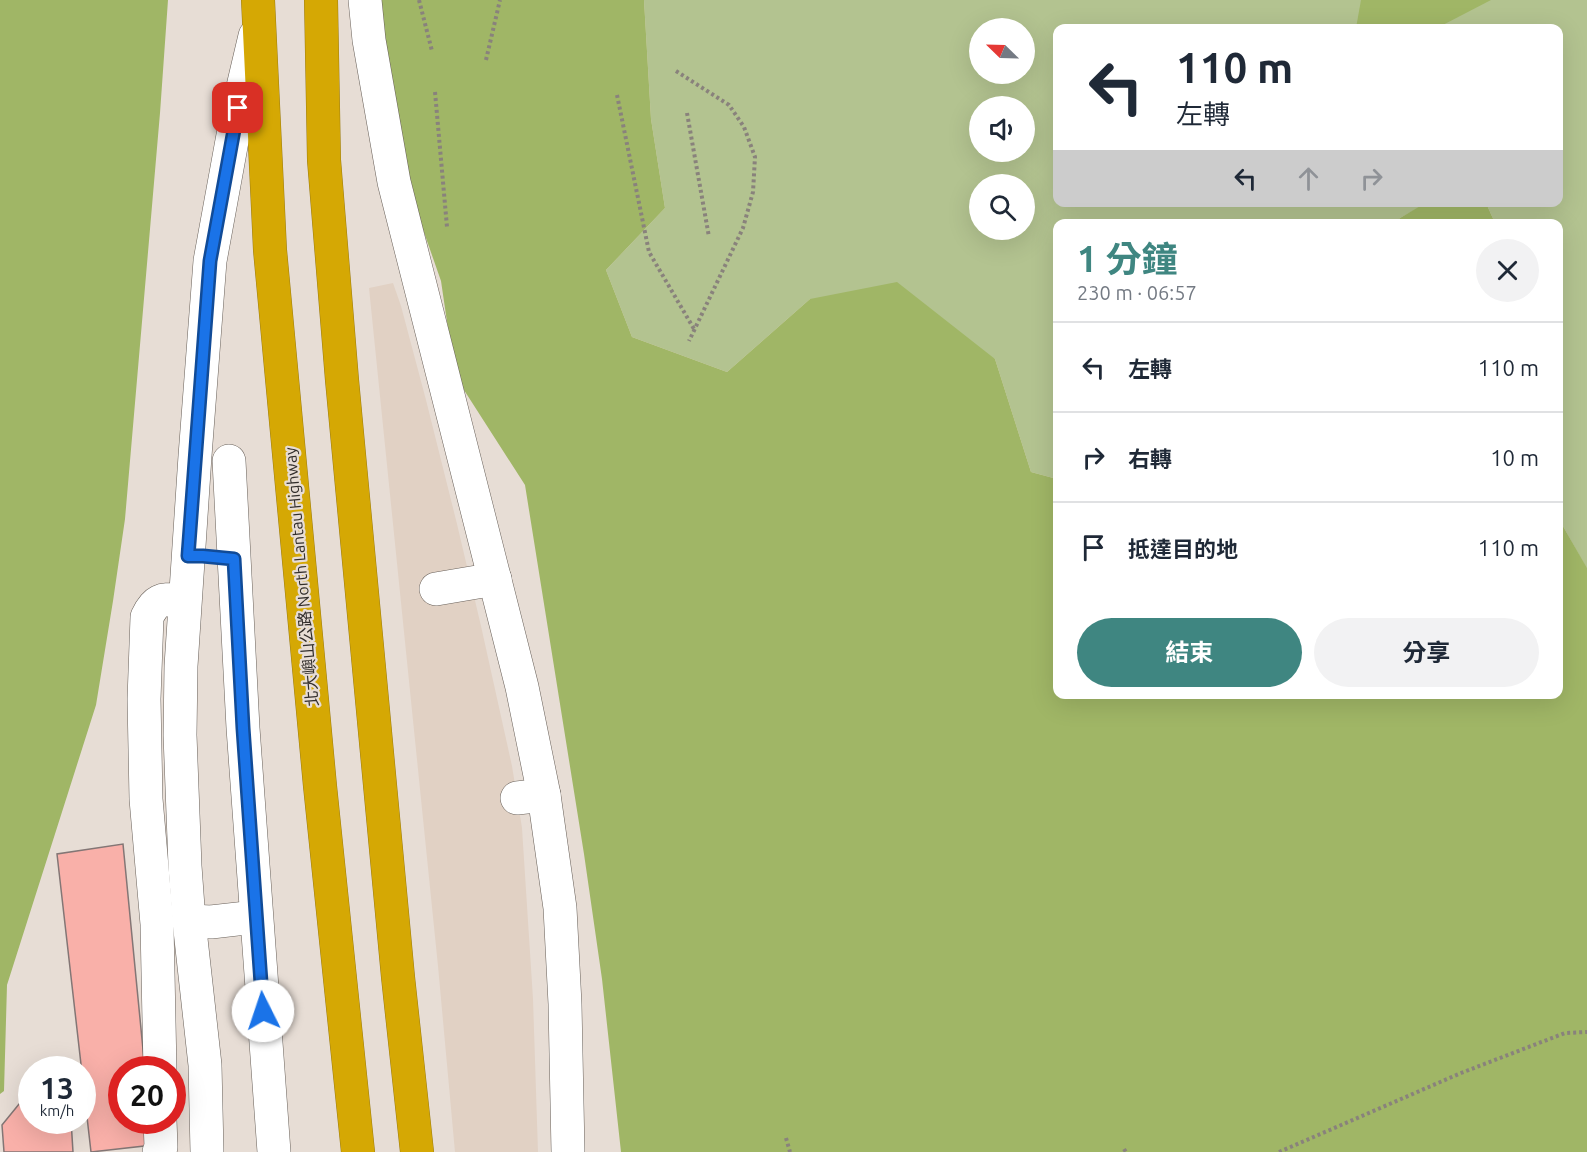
<!DOCTYPE html>
<html lang="zh-TW">
<head>
<meta charset="utf-8">
<style>
	:root { --surface:#fff; --page:#f2f2f3; --text:#1f2937; --muted:#747a83; --line:#e0e1e3; --accent:#3f8681 }
	body { margin:0; font-family:Ubuntu,"Noto Sans TC",sans-serif; background:var(--page); color:var(--text); height:100vh; display:flex; flex-direction:column; font-size:22px; white-space:nowrap }
	* { box-sizing:border-box; margin:0 }
	p { font-size:20px; color:var(--muted) }
	.icon { flex:none; width:33px; height:33px; fill:none; stroke:currentColor; stroke-width:2; stroke-linecap:round; stroke-linejoin:round }
	.map { position:relative; flex:1; overflow:hidden }
	.drawer { position:absolute; left:1053px; top:219px; width:510px; height:480px; display:flex; flex-direction:column; background:var(--surface); border-radius:12px; box-shadow:0 6px 24px #0002 }
	.drawer>* { flex:none }
	.top-card { position:absolute; left:1053px; top:24px; width:510px; height:183px; border-radius:12px; box-shadow:0 6px 24px #0002; background:#fff; color:var(--text); overflow:hidden }
	.needle { width:39px; rotate:293deg }
	.fabs { position:absolute; left:969px; top:18px; display:grid; gap:12px }
	.fabs a { display:grid; place-items:center; width:66px; height:66px; border-radius:50%; background:var(--surface); box-shadow:0 6px 24px #0002; font-size:30px }
	.speed { position:absolute; left:18px; top:1056px; display:flex; gap:12px; font-size:30px; font-weight:700; text-align:center }
	.speed>* { display:grid; place-content:center; width:78px; height:78px; border-radius:50%; background:var(--surface); box-shadow:0 6px 24px #0002; line-height:1 }
	.speed small { font-size:15px; font-weight:400 }
	.speed .limit { border:9px solid #d22; background:#fff; color:#111 }
	.pin { position:absolute; display:grid; place-items:center; width:51px; height:51px; color:#fff; margin:-26px; border-radius:12px; box-shadow:0 3px 9px #0006 }
	.me { position:absolute; width:66px; margin:-33px; rotate:356deg; stroke-linejoin:round; filter:drop-shadow(0 0 4px #0008) }
	.turn { display:flex; align-items:center; gap:21px; height:126px; padding:0 24px; font-size:27px }
	.turn .icon { width:78px; height:78px; stroke-width:2.5 }
	.turn b { display:block; font-size:42px; line-height:51px }
	.lanes { display:flex; align-items:center; height:57px; padding:0 24px; background:#0003; justify-content:center; gap:30px; direction:ltr }
	.lanes .off { opacity:.35 }
	.round { display:grid; place-items:center; flex:none; width:63px; height:63px; border-radius:32px; background:var(--page) }
	.summary { display:flex; align-items:center; justify-content:space-between; height:102px; padding:0 24px }
	h1 { font-size:36px; font-weight:700; line-height:45px; color:var(--accent) }
	.action { display:flex; gap:12px; margin-top:auto; padding:12px 24px }
	.action a { flex:1; height:69px; border-radius:36px; background:var(--accent); color:#fff; font-size:24px; font-weight:700; line-height:69px; text-align:center }
	.action a+a { background:var(--page); color:var(--text) }
	ul { padding:0; list-style:none }
	li { display:flex; align-items:center; gap:18px; height:90px; padding:0 24px; border-top:2px solid var(--line) }
	li div { flex:1 }
	li b { display:block; font-size:22px }
	li em { font-style:normal }
	.map>svg:first-child { display:block }
	.built { fill:#e1d1c4 }
	.green { fill:#b3c390; fill-rule:evenodd }
	.forest { fill:#a0b666 }
	.building { fill:#f9b0a9; stroke:#837675; stroke-width:1.5 }
	.lines { fill:none; stroke-linecap:round; stroke-linejoin:round }
	.minor-casing { stroke:#69615a; stroke-width:34 }
	.highway-casing { stroke:#9c7d12; stroke-width:34 }
	.path { stroke:#89827c; stroke-width:4; stroke-dasharray:3 3; stroke-linecap:butt }
	.minor { stroke:#fff; stroke-width:33 }
	.highway { stroke:#d5a804; stroke-width:33 }
	.route-casing { stroke:#114b97; stroke-width:15 }
	.route { stroke:#1a73e8; stroke-width:10 }
	.labels { text-anchor:middle; stroke-width:4.5; stroke-linejoin:round; paint-order:stroke }
	.street-label { font-size:16px; fill:#322e2b; stroke:#e7ddd5 }
</style>
</head>
<body>
<div class="map">
<svg width="1587" height="1152" viewBox="0 0 1587 1152">
	<rect width="100%" height="100%" fill="#e7ddd5"/>
	<polygon class="built" points="393,283 401,306 426,400 457,524 481,626 512,766 522,828 533,999 538,1152 455,1152 438,966 369,288"/>
	<path class="green" d="M644,0H1587V569L1560,521L1558,506V224L1495,223L1486,203L1558,202V28H1058V202L1427,203L1400,218L1394,223L1058,224L1057,479L1031,472L995,359L810,299L727,372L632,337L606,270L665,208L651,119ZM980,28H1024V74H980ZM980,106H1024V152H980ZM980,184H1024V230H980Z"/>
	<g class="forest">
		<polygon points="0,0 168,0 160,113 125,519 113,601 96,705 7,985 4,1091 0,1094"/>
		<polygon points="380,0 644,0 651,119 665,208 606,270 632,337 727,372 810,299 897,282 995,359 1031,472 1057,479 1058,694 1558,694 1559,500 1560,521 1587,568 1587,1152 621,1152 602,979 584,854 525,485 455,376 441,281 411,195 392,93"/>
		<polygon points="1361,0 1491,0 1437,28 1356,28"/>
		<polygon points="1427,202 1486,203 1495,223 1394,223 1400,218"/>
	</g>
	<g class="building">
		<polygon points="123,844 145,1070 122,1070 122,1120 151,1120 153,1145 91,1152 57,854"/>
		<polygon points="32,1097 32,1120 71,1120 73,1152 4,1152 2,1125 24,1098"/>
	</g>
	<g class="lines">
		<defs>
			<g id="minor">
				<polyline points="365,0 369,40 394,182 522,687 544,795 560,908 565,1004 568,1152"/>
				<polyline points="229,461 243,728 274,1152"/>
				<polyline points="436,589 495,579"/>
				<polyline points="517,798 544,795"/>
				<polyline points="189,921 211,922 256,917"/>
				<path d="M160,1070L157,924L146,799L144,699L147,617C157,596 164,600 184,600"/>
				<polyline points="159,1152 161,1147 160,1120"/>
				<polyline points="207,1152 205,1065 189,921 185,866 180,735 181,666 195,456 210,261 238,108 255,36"/>
			</g>
			<g id="highway">
				<polyline points="258,0 270,250 320,786 358,1152"/>
				<polyline points="321,0 324,160 342,380 398,977 417,1152"/>
			</g>
		</defs>
		<use href="#minor" class="minor-casing"/>
		<use href="#highway" class="highway-casing"/>
		<g class="path">
			<polyline points="419,0 432,51"/>
			<polyline points="486,60 500,0"/>
			<polyline points="676,71 729,105 744,127 755,157 753,192 743,228 689,341"/>
			<polyline points="435,92 447,227"/>
			<polyline points="617,95 649,252 694,329"/>
			<polyline points="687,113 709,237"/>
			<polyline points="786,1138 790,1152"/>
			<polyline points="1124,1149 1126,1152"/>
			<polyline points="1279,1152 1461,1073 1565,1033 1587,1032"/>
		</g>
		<use href="#minor" class="minor"/>
		<use href="#highway" class="highway"/>
	</g>
	<g class="lines">
		<defs>
			<polyline id="route" points="238,108 210,261 188,556 203,556 234,559 243,728 263,1011"/>
		</defs>
		<use href="#route" class="route-casing"/>
		<use href="#route" class="route"/>
	</g>
	<g class="labels">
		<g class="street-label">
			<text transform="translate(301 577) rotate(-95)" y="6">北大嶼山公路 North Lantau Highway</text>
		</g>
	</g>
</svg>
<div class="fabs">
<a><svg class="needle" viewBox="-14 -14 28 28"><path d="M0-13l5 13h-10z" fill="#e53935"/><path d="M0 13l5-13h-10z" fill="#747a83"/></svg></a>
<a><svg class="icon" aria-label="sound" viewBox="0 0 24 24"><path d="M4 9h4l5-4v14l-5-4H4zM17 9q2 3 0 6"/></svg></a>
<a><svg class="icon" aria-label="search" viewBox="0 0 24 24"><circle cx="10" cy="10" r="6"/><path d="M15 15l6 6"/></svg></a>
</div>
<div class="speed"><div>13<small>km/h</small></div><div class="limit">20</div></div>
<div class="pin" style="left:238px;top:108px;background:#d93025"><svg class="icon" aria-label="arrive" viewBox="0 0 24 24"><path d="M6 21V4h12l-3 4 3 4H6"/></svg></div>
<svg class="me" style="left:263px;top:1011px" viewBox="-20 -20 40 40"><circle r="19" fill="#fff"/><path d="M0-13L10 11 0 6-10 11z" fill="#1a73e8"/></svg>
<div class="top-card">
<div class="turn"><svg class="icon" aria-label="left" viewBox="0 0 24 24"><path d="M17 20v-9H6M10 6l-5 5 5 5"/></svg><div><b>110 m</b>左轉</div></div>
<div class="lanes"><svg class="icon" aria-label="left" viewBox="0 0 24 24"><path d="M17 20v-9H6M10 6l-5 5 5 5"/></svg><svg class="icon off" aria-label="ahead" viewBox="0 0 24 24"><path d="M12 20V5M6 11l6-6 6 6"/></svg><svg class="icon off" aria-label="right" viewBox="0 0 24 24"><path d="M7 20v-9h11M14 6l5 5-5 5"/></svg></div>
</div>
<section class="drawer">
<div class="summary"><div><h1>1 分鐘</h1><p>230 m · 06:57</p></div><a class="round"><svg class="icon" aria-label="close" viewBox="0 0 24 24"><path d="M6 6l12 12M18 6L6 18"/></svg></a></div>
<ul>
<li><svg class="icon" aria-label="left" viewBox="0 0 24 24"><path d="M17 20v-9H6M10 6l-5 5 5 5"/></svg><div><b>左轉</b></div><em>110 m</em></li>
<li><svg class="icon" aria-label="right" viewBox="0 0 24 24"><path d="M7 20v-9h11M14 6l5 5-5 5"/></svg><div><b>右轉</b></div><em>10 m</em></li>
<li><svg class="icon" aria-label="arrive" viewBox="0 0 24 24"><path d="M6 21V4h12l-3 4 3 4H6"/></svg><div><b>抵達目的地</b></div><em>110 m</em></li>
</ul>
<div class="action"><a>結束</a><a>分享</a></div>
</section>
</div>
</body>
</html>
